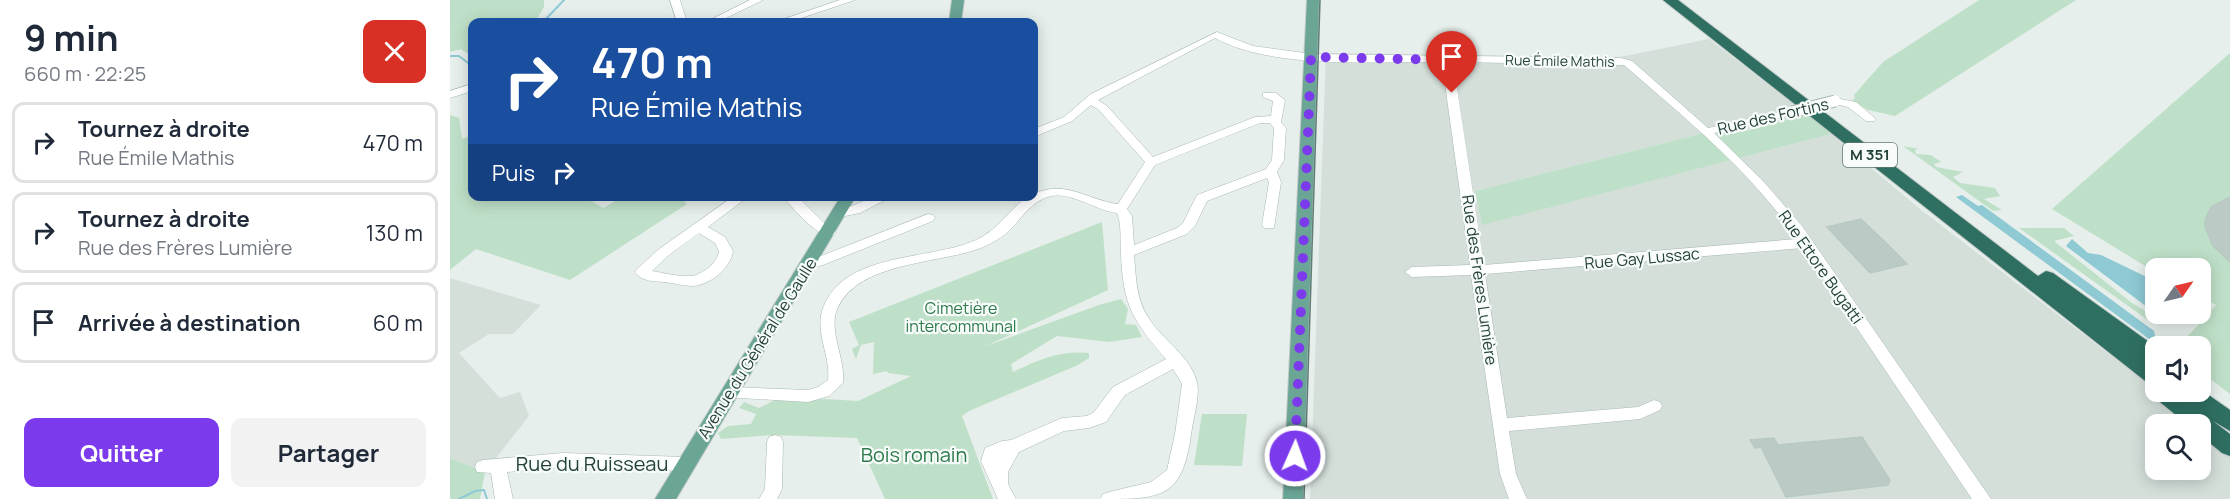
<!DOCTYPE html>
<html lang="fr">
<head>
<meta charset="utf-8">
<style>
	:root { --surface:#fff; --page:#f2f2f3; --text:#1f2937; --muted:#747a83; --line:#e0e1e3; --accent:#7c3aed }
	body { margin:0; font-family:Manrope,sans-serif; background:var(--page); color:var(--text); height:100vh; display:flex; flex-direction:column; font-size:22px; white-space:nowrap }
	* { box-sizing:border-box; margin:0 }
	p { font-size:20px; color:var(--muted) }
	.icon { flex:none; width:33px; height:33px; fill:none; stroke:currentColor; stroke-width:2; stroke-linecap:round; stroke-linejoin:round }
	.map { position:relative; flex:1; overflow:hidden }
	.drawer { display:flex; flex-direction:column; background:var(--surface); width:450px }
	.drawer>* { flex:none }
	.guide { position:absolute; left:18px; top:18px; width:570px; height:183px; border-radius:12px; box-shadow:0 3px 15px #0003; background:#1a4fa0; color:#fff; overflow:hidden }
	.needle { width:39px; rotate:56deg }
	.controls { position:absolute; left:1695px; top:258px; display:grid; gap:12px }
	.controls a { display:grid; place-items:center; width:66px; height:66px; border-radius:12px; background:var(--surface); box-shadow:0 3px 15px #0003; font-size:30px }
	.pin { position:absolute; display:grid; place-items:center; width:51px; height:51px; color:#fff; margin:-62px -26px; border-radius:50% 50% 50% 0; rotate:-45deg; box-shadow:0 0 6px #0007 }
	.pin .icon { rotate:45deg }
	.me { position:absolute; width:66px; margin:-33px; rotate:2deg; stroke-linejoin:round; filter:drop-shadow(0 0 4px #0008) }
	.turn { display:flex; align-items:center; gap:21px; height:126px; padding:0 24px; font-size:27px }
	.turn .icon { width:78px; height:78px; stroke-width:2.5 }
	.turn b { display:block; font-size:42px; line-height:51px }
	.then { display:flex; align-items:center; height:57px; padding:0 24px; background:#0003; gap:12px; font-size:22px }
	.round { display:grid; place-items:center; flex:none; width:63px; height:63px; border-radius:12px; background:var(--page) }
	.summary { display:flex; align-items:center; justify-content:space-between; height:102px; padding:0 24px }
	h1 { font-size:36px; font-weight:700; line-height:45px }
	.action { display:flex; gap:12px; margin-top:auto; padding:12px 24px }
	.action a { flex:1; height:69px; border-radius:12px; background:var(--accent); color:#fff; font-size:24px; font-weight:700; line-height:69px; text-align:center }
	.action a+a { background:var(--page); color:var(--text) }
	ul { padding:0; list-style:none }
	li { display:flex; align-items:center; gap:18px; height:81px; margin:0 12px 9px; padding:0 12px; border:3px solid var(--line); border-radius:12px }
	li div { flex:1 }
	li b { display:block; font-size:22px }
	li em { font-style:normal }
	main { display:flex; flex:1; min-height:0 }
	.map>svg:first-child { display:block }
	.built { fill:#d4dfda; fill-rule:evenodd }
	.green { fill:#bfe0c8 }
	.water { fill:#8ec9d4 }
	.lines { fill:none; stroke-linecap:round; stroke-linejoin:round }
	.stream { stroke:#8ec9d4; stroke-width:2 }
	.building { fill:#bbcac4; stroke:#b8c9c2; stroke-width:1.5 }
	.minor-casing { stroke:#a8b8b2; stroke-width:1 }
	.major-casing { stroke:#c2cac8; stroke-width:2 }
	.highway-casing { stroke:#c2cac8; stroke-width:2 }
	.minor { fill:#fff; fill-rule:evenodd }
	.major { fill:#6aa596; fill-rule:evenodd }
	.highway { fill:#2f6f62; fill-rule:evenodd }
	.tram { stroke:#5f7d75; stroke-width:1.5 }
	.minor-bridge-casing { stroke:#a8b8b2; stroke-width:13; stroke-linecap:butt }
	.minor-bridge { stroke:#fff; stroke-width:11 }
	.route { stroke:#7c3aed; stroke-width:10; stroke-dasharray:0 18 }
	.labels { text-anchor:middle; stroke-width:4.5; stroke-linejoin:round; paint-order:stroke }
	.far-street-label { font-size:14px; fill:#24423a; stroke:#f7fbf9 }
	.shield { fill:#f7fbf9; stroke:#637a73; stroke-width:1.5 }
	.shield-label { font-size:15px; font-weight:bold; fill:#24423a }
	.street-label { font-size:16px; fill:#24423a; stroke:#f7fbf9 }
	.park-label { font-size:16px; fill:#2d7a4b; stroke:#f7fbf9 }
	.near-park-label { font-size:20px; fill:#2d7a4b; stroke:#f7fbf9 }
	.near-street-label { font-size:20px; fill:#24423a; stroke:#f7fbf9 }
</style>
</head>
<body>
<main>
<section class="drawer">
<div class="summary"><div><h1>9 min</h1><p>660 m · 22:25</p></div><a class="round" style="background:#d93025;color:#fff"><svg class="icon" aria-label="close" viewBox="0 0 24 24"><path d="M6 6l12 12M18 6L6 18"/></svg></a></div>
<ul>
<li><svg class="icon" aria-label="right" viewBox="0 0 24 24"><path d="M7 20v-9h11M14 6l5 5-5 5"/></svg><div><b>Tournez à droite</b><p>Rue Émile Mathis</p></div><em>470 m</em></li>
<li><svg class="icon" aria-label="right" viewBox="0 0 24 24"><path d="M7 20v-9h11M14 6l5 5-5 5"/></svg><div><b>Tournez à droite</b><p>Rue des Frères Lumière</p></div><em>130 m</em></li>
<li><svg class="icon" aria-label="arrive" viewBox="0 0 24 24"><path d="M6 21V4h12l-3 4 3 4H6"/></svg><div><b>Arrivée à destination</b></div><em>60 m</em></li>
</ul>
<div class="action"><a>Quitter</a><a>Partager</a></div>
</section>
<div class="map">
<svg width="1780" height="499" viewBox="0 0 1780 499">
	<rect width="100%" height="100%" fill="#e6efeb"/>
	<g class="built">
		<path d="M1259,39L1355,113L1337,121L1269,135L1250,134L1025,191L1032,224L1381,134L1470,209L1780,447V499H860L876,53L1170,57ZM1706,424H1750V470H1706Z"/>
		<polygon points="0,278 91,305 63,334 39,334 9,353 50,398 70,392 79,416 35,472 0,458"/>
	</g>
	<g class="green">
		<polygon points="0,0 94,0 94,7 85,22 22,22 22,57 11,49 0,52"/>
		<polygon points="1529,0 1626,0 1445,116 1418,110 1402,100 1405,98 1404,95 1433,62"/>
		<polygon points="1780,53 1780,394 1751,372 1750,346 1729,346 1766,305 1751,296 1750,268 1706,268 1705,272 1602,209"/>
		<path d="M1355,113L1381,134L1032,225L1025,191L1250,134C1285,136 1323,126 1355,113Z"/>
		<polygon points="0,115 9,118 12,139 22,135 22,196 135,197 153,208 169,199 166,197 230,197 237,204 120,280 26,249 0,270"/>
		<polygon points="1453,146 1469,149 1465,150 1466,154 1481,155 1491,162 1484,164 1486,167 1513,172 1503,177 1510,183 1545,188 1550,196 1534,199 1552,210 1543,211"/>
		<path d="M652,222L658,290L536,346L649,305L671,299L678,309L675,324L686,325L692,337L659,342L607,336L561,364L563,372C588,360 610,350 639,353V358L628,365L519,411L512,416L543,499H435L407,438L322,435L271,439L268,433L278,426L301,424L306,414L289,408L294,402L309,408L325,400L375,399L408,401L461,376L438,373L437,371L423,374L424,342L411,345L406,359L402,349L409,345L399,322Z"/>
		<polygon points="1569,228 1614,228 1624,236 1604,241 1682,303 1712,321 1702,323"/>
		<polygon points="752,414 797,414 792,466 744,465"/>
		<polygon points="0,458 35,472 30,499 0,499"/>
	</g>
	<g class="water">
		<polygon points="1512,195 1528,206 1532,205 1704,331 1706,340 1699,339 1506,197"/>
		<polygon points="1622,239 1638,253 1651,255 1705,281 1705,313 1616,246"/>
	</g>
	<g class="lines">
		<g class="stream">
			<polyline points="93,22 114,0"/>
			<polyline points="0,56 9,56 22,66"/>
			<polyline points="9,499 25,491 34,490 37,499"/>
		</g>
	</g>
	<g class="building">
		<polygon points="1780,197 1780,262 1763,246 1755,227 1755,220 1761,207"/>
		<polygon points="1411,219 1432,239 1457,264 1420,273 1377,227"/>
		<polygon points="1412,437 1440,480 1438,485 1336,497 1311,447 1305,448 1300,440 1324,438 1328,445"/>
	</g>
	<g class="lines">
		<defs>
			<g id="minor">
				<polygon points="220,0 230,0 237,22 227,22"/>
				<polygon points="300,0 313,0 268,22 256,22"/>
				<polygon points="390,0 405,0 339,22 325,22"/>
				<path d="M767,32L803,46L862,54L1171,58L1182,61L1258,128L1342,109L1346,110V114L1264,133L1313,181L1352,226L1541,499H1522L1353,248L1035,274L1057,418L1188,407L1204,400L1210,402L1212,406L1210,410L1190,419L1059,431L1066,474L1077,499H1059L1050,474L1021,275L962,277L955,272L962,267L1020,265L992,62C926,61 823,70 765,38L648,100L657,106L703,157L805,117L821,116L823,101L813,97V93H826L835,100L831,122L836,128L834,160L827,172L831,182L824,228H814L812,225L819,182L817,178L757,201L745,226L737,234L684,255C686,276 686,299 698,317C711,339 742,357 747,383C750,394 744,417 742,428C733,498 715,499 650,499L653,494L659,492L701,482L717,470L725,434L732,384L723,369L675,395L656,422L639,428L614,431L569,452L558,472V484L566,499H548L531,461L535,448L552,441L561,440L612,418L637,416L644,412L663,387L716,359C683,321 673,306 671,254C670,242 672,224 667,213C644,210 623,192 601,196C582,200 571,219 559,231C550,239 539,245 528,249C486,264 410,262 388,307C377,329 396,359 393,383L379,396L358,402L274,397L272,393L274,389L280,387L358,390L368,387L378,380C381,356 364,332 373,308C394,251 480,261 526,240C548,230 559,210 578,196H584V194C615,179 637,200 668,204L695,162L649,110L641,105L622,121L584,137V129L614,117L641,94ZM1003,62L1174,65C1235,118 1302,172 1347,239L1034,265ZM810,123H820L824,128L822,160L816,169L747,195L733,223L727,228L684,245L682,216L677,209L705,165Z"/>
				<polygon points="22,84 22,91 0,98 0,91"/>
				<polygon points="1385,98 1406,102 1426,119 1424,121 1416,121 1398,107 1381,103 1379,101"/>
				<path d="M284,196H299L258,227L275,237L283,251C281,268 260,285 243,286C234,286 223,283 215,282C204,281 192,282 185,272L187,269L209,249ZM249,233L265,243L269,251C268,262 253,275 241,276C229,277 214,273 202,271L219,255Z"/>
				<path d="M333,196H347L378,227L386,232L384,235C368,239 343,209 333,196Z"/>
				<polygon points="425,196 443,196 410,213 390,217 384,213 385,210 402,206"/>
				<polygon points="478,214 483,215 485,218 483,221 373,265 360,268 353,263 355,260 366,258"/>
				<polygon points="325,435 331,437 333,442 332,489 327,499 309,499 315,489 317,442 319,437"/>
				<polygon points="113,453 235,457 241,459 243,464 241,469 235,471 113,467 57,472 63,499 45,499 41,473 27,472 25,467 27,462 33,460"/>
			</g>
			<g id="major">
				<polygon points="502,0 514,0 511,22 499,22"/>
				<polygon points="857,0 869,0 853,499 833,499"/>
				<polygon points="391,196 406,196 226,499 205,499"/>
			</g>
			<g id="highway">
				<polygon points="1213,0 1228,0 1588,276 1596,271 1603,273 1706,347 1706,366 1704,365 1706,366 1706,386 1699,384"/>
				<polygon points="1705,386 1706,392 1726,392 1732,396 1730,392 1750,392 1750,389 1780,410 1780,431 1763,421 1780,434 1780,456 1772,453 1750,435 1750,424 1737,424 1705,398 1702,392"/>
			</g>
		</defs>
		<use href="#minor" class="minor-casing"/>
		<use href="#major" class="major-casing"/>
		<use href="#highway" class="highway-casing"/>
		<use href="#minor" class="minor"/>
		<use href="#major" class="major"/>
		<use href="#highway" class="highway"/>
		<polyline class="tram" points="854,499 870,0"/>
		<defs>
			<polyline id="minor-bridge" points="1342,112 1385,101"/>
		</defs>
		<use href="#minor-bridge" class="minor-bridge-casing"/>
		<use href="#minor-bridge" class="minor-bridge"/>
	</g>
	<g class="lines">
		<polyline class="route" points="845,456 861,57 998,60 1002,93"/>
	</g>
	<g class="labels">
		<g class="far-street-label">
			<text transform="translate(1110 61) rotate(1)" y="5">Rue Émile Mathis</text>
		</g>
		<rect class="shield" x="1393" y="143" width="54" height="24" rx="4.5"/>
		<g class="shield-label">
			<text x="1420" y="160">M 351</text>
		</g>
		<g class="street-label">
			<text transform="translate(1323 116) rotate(-13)" y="6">Rue des Fortins</text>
			<text transform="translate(1192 258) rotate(-5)" y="6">Rue Gay Lussac</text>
			<text transform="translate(1371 267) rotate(55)" y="6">Rue Ettore Bugatti</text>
			<text transform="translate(1030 280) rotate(82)" y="6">Rue des Frères Lumière</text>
			<text transform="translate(307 348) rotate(-58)" y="6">Avenue du Général de Gaulle</text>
		</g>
		<g class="park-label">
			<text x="511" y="314">Cimetière<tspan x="511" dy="18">intercommunal</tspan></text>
		</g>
		<g class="near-park-label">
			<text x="464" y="462">Bois romain</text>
		</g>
		<g class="near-street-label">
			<text x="142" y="471">Rue du Ruisseau</text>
		</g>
	</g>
</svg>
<div class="controls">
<a><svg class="needle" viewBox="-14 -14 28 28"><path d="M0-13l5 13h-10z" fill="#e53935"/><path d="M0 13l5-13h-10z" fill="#747a83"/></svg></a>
<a><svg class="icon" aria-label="sound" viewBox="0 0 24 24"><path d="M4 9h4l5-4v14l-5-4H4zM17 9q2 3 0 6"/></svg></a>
<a><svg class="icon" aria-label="search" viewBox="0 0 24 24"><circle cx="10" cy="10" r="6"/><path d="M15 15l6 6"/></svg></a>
</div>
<div class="pin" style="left:1002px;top:93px;background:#d93025"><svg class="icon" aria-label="arrive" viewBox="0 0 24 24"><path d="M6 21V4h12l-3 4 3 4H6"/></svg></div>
<svg class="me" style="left:845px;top:456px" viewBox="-20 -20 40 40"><circle r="17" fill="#7c3aed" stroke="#fff" stroke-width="3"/><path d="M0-11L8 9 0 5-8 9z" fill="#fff"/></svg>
<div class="guide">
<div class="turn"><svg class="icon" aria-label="right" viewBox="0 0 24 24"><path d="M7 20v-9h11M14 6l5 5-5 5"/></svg><div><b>470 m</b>Rue Émile Mathis</div></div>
<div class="then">Puis<svg class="icon" aria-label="right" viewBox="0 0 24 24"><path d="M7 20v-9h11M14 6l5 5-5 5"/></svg></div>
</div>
</div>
</main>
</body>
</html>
